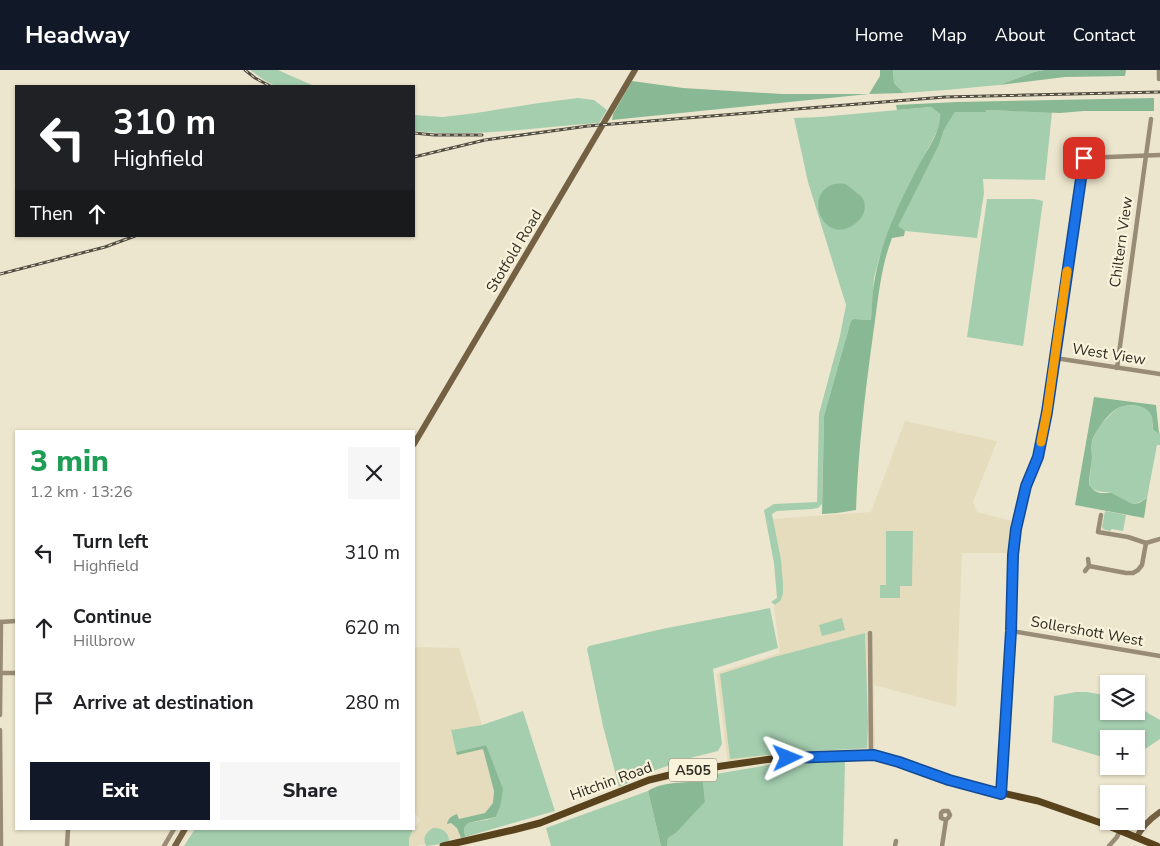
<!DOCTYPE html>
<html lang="en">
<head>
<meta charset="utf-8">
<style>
	:root { --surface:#fff; --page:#f6f6f6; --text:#202124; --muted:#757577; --accent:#111827 }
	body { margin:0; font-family:"Nunito Sans",sans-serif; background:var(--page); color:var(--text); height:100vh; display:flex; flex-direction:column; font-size:19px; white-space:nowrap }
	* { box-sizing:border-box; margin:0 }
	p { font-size:16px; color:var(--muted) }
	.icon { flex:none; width:28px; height:28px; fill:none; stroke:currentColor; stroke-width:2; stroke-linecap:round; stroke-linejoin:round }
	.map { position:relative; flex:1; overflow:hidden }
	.sheet { position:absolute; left:15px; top:360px; width:400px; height:400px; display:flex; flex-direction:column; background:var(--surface); border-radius:0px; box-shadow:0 1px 4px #0004 }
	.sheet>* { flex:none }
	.hud { position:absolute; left:15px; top:15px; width:400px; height:152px; border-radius:0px; box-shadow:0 1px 4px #0004; background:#202124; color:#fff; overflow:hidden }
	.buttons { position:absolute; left:1100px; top:605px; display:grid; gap:10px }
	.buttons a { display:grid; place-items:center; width:45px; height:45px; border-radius:0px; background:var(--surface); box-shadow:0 1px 4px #0004; font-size:25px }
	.pin { position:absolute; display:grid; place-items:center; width:42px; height:42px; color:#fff; margin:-21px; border-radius:10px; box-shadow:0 2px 8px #0006 }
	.me { position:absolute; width:55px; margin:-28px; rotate:88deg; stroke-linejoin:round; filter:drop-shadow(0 0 4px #0008) }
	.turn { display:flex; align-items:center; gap:18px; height:105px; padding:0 15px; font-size:22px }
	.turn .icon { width:65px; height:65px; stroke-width:2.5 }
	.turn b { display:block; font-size:35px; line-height:42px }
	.then { display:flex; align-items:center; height:48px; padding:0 15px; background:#0003; gap:10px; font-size:19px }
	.round { display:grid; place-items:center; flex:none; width:52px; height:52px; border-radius:0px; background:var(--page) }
	.summary { display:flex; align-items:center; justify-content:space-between; height:85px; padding:0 15px }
	h1 { font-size:30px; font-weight:800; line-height:38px; color:#1e9e55 }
	.cta { display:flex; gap:10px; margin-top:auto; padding:10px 15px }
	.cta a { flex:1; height:58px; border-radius:0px; background:var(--accent); color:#fff; font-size:20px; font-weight:800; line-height:58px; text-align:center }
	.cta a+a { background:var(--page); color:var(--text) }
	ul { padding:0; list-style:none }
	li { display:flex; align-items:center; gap:15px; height:75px; padding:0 15px }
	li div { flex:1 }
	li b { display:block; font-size:19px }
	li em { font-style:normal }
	header { display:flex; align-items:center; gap:30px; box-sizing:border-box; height:70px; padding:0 25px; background:var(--accent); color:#fff }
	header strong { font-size:24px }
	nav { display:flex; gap:28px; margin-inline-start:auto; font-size:18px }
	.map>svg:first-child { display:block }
	.built { fill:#e5dcbd }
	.green { fill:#a5ceaf }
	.forest { fill:#88b994 }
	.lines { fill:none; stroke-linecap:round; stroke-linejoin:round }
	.street { stroke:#998c77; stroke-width:4.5 }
	.secondary { stroke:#746143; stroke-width:6 }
	.primary { stroke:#59431c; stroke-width:7 }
	.rail-casing { stroke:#514d42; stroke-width:3 }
	.rail { stroke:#faf3db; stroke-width:1; stroke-dasharray:4; stroke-linecap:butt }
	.route-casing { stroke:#114b97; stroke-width:12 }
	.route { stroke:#1a73e8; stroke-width:9 }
	.slow { stroke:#f59e0b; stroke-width:9 }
	.labels { text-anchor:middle; stroke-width:4.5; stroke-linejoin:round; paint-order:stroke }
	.shield { fill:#faf3db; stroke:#6c685a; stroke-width:1 }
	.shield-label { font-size:14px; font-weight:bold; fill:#2f2c23 }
	.street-label { font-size:15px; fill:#2f2c23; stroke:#faf3db }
</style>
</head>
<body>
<header>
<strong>Headway</strong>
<nav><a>Home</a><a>Map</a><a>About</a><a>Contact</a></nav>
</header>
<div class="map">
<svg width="1160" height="776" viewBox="0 0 1160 776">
	<rect width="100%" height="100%" fill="#ede6ce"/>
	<g class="built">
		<polygon points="905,351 997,371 973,432 977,442 1012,451 1009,483 962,483 956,637 874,615 875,682 728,696 717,605 719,602 780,583 774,537 775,535 781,530 781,490 772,449 871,442"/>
		<polygon points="414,577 459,578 482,655 451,660 456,682 486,675 500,737 464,758 465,767 416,776 409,776 409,769 411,762 420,750 414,742"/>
	</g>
	<g class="green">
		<polygon points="250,0 278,0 314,16 275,16 264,10"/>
		<polygon points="893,0 1044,0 1034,2 999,15 946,20 904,23 894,13"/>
		<path d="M578,28L594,30L607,40L599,53C538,57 475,68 414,61V45L443,47L476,43L539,33Z"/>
		<polygon points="931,37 940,44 941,50 937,61 894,147 879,189 874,208 871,250 854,249 852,251 850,254 824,346 822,434 818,438 812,439 777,441 772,444 781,490 783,515 783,523 781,530 775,535 771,532 777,528 774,493 764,440 774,434 817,432 819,344 840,266 846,235 808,112 794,48 820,47"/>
		<polygon points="986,40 1052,42 1045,110 983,109 984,123 977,168 905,161 897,156 939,75 944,60 955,42 986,42"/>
		<polygon points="987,129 1034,129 1043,131 1023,276 967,267"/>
		<path d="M1124,335C1139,336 1157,336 1152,356L1160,363V375H1157L1147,428C1142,430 1138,434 1132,434C1126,433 1120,427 1114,424C1104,420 1098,425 1089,415L1092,386V372L1095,363L1098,357L1113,342L1118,338Z"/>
		<polygon points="1105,441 1126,445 1123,461 1112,459 1110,461 1103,459 1102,457"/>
		<polygon points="886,461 913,461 912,516 900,516 900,528 880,528 880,515 886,515"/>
		<polygon points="770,538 778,578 713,599 722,674 718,681 690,688 653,701 619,717 603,656 587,579 589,576 662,559"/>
		<polygon points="842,548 845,560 822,566 819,555"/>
		<polygon points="865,563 868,654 867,678 784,683 730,689 720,604 774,587"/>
		<polygon points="1076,622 1087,622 1109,626 1109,641 1136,641 1136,636 1160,650 1160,669 1136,685 1136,669 1109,669 1109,689 1052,672 1054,626"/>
		<polygon points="523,641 555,741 465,767 464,758 468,753 486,750 496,747 500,737 486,675 456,682 451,660 482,655"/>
		<polygon points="816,692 845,692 843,776 667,776 668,768 676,763 705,732 703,711 707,711 716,704 768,695"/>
		<polygon points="648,721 661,776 551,776 546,758"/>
		<path d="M433,758C442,757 450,763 449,773L426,776C422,768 426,762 433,758Z"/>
		<polygon points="195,759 413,759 409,769 409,776 184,776"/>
	</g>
	<g class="forest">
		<polygon points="880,0 893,0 894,13 904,23 869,24 612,50 613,44 632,11 683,18 782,24 869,24 880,6"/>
		<polygon points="1044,0 1126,0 1125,6 1065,7 999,15 1034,2"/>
		<path d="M1154,28V41H1084L1060,43L986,40V42H955L944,60L939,75L898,156L905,161L904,166L892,168C880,199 878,232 873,265C865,323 858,382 856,440L837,443L822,444L824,346L850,254L852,250L854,249L871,250C872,236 872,222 875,208C882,168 901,129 920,93C927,81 942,58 940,44L931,37L897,40L896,35L957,32Z"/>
		<path d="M834,114C837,114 842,113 845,114C847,115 851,118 852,119C855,122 861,125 863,129C867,137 864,146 858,151C827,181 800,125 834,114Z"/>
		<path d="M1094,327L1156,335L1159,363C1146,358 1159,348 1146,339C1140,335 1126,334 1120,337C1110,341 1094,361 1092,372C1091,377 1092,383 1092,388C1091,397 1089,406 1089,415L1095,421L1100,423H1112L1130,433L1134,434L1139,433L1147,428L1144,448L1075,435Z"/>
		<path d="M486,675L503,719L500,737L496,747L468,753L464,758L465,767L461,768L457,758L451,753L447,754C448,748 452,746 457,744L459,749L485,743L493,733L494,721L483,679L457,685L456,682Z"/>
		<path d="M703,711L705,732L676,763L668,768L667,776H661L648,721C663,711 685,713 703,711Z"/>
	</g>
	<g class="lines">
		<g class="street">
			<polyline points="1159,0 1159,9"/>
			<polyline points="1055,288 1160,304"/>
			<polyline points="1117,298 1151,49"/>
			<polyline points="1101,445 1098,462 1128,467 1146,473 1160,469"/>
			<polyline points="1089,496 1126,503 1133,503 1138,500 1142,495 1146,473"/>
			<polyline points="1085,501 1089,496 1088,489"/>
			<polyline points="0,552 16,551"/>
			<polyline points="1011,561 1160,586"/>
			<polyline points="870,563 871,685"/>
			<polyline points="1,603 16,603"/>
			<polyline points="0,645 1,552"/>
			<polyline points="0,660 1,776"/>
			<polyline points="1001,723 1011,561 1013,485 1016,459 1027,417 1038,387 1047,342 1083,88 1160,85"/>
			<polyline points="67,776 68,759"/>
			<polyline points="164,776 174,759"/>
			<polyline points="895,776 896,771"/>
			<polyline points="942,776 946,750 949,747 950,745 948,741 943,741 941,743 941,748 946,750"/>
			<polyline points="1109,776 1117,767 1120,760"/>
		</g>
		<g class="secondary">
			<polyline points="414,374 635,0"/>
			<path d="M1137,767C1142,756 1150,749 1160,742"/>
			<polyline points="175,776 185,759"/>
		</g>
		<polyline class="primary" points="443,776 513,760 540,753 649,710 678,703 722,696 771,689 871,685 899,691 949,710 971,716 1038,731 1104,754 1157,776"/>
		<defs>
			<g id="rail">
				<polyline points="245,0 255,8 270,16"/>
				<polyline points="414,63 434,65 482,65"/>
				<polyline points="414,87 485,70 588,56 945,27 1160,22"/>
				<polyline points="0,204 105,177 135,166"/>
			</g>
		</defs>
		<use href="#rail" class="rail-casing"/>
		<use href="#rail" class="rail"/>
	</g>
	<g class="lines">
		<defs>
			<polyline id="route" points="788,688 874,685 899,692 949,710 1001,724 1011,561 1013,485 1016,459 1026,416 1038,387 1047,342 1084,88"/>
		</defs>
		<use href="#route" class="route-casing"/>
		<use href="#route" class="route"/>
		<polyline class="slow" points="1041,372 1047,342 1067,201"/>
	</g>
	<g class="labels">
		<rect class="shield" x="669" y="688.5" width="48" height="23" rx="4"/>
		<g class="shield-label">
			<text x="693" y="705">A505</text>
		</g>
		<g class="street-label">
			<text transform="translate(1121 172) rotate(-82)" y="5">Chiltern View</text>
			<text transform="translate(514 181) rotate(-59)" y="5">Stotfold Road</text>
			<text transform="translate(1109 284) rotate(9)" y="5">West View</text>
			<text transform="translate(1087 561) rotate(10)" y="5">Sollershott West</text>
			<text transform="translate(611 711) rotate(-20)" y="5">Hitchin Road</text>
		</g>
	</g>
</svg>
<div class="buttons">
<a><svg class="icon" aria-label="layers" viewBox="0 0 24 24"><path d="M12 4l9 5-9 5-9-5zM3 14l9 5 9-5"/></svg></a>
<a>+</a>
<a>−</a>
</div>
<div class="pin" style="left:1084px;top:88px;background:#d93025"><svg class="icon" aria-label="arrive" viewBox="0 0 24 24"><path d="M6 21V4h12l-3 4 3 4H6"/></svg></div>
<svg class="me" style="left:788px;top:688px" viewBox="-20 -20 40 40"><path d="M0-17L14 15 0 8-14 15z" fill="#1a73e8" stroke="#fff" stroke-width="4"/></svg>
<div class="hud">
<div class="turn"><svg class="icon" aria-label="left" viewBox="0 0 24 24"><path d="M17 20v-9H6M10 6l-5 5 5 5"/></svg><div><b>310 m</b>Highfield</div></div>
<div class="then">Then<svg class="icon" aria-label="ahead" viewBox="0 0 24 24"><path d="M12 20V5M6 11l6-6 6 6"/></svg></div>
</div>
<section class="sheet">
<div class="summary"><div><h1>3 min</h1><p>1.2 km · 13:26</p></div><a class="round"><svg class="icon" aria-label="close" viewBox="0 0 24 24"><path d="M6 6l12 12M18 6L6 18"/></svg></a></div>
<ul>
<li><svg class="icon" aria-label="left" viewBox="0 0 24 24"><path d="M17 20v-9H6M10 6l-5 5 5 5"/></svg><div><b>Turn left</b><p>Highfield</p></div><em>310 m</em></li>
<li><svg class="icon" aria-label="ahead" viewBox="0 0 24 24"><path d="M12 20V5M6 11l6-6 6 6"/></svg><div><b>Continue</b><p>Hillbrow</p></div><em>620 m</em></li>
<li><svg class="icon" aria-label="arrive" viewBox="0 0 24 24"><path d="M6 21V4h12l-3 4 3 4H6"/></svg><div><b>Arrive at destination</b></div><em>280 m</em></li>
</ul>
<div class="cta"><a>Exit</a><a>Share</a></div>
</section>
</div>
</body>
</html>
